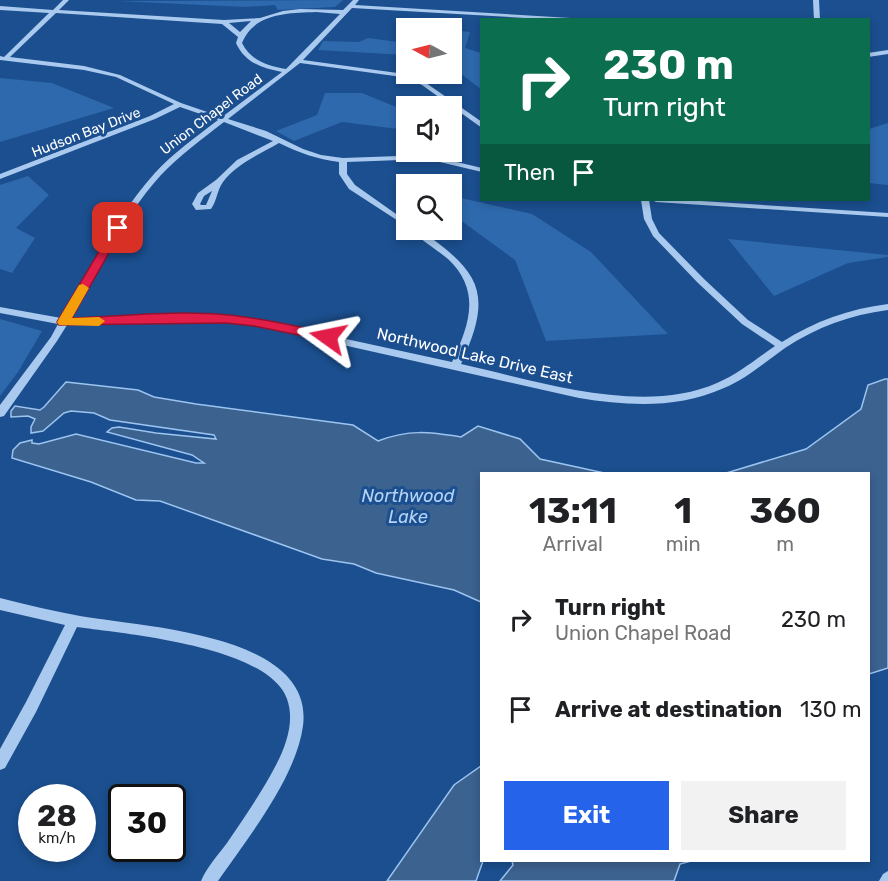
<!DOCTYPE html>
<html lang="en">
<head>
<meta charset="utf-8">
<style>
	:root { --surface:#fff; --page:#f2f2f2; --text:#202124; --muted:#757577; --accent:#2563eb }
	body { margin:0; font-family:Rubik,sans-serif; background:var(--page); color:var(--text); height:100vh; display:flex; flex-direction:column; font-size:22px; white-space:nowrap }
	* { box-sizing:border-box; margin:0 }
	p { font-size:20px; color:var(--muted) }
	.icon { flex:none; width:33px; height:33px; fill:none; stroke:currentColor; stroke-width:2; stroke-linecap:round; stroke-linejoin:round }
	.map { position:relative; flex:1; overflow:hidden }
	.details { position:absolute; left:480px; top:472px; width:390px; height:390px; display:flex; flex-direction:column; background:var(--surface); border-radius:0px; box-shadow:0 3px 9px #0003 }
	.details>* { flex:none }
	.guide { position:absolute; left:480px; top:18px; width:390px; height:183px; border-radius:0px; box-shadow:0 3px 9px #0003; background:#0b6e4f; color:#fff; overflow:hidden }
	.needle { width:39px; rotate:277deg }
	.fabs { position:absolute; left:396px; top:18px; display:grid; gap:12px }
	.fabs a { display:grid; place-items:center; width:66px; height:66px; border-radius:0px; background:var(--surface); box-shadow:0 3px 9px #0003; font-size:30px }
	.speed { position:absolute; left:18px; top:784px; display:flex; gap:12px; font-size:30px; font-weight:700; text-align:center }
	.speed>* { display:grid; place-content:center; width:78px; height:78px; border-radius:50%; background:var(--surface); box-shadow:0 3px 9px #0003; line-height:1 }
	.speed small { font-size:15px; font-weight:400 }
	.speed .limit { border:3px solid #111; border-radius:9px; background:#fff; color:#111 }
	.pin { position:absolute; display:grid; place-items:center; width:51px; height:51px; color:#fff; margin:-26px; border-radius:12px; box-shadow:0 3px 9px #0006 }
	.me { position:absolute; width:66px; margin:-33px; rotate:282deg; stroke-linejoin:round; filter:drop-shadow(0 0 4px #0008) }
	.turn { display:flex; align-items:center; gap:21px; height:126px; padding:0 24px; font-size:27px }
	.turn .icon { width:78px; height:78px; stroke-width:2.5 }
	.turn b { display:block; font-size:42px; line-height:51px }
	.then { display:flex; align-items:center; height:57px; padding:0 24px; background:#0003; gap:12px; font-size:22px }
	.eta { display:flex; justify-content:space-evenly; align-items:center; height:102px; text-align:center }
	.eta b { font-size:36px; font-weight:700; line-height:42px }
	.primary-button { display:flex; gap:12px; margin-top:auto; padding:12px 24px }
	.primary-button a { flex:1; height:69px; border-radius:0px; background:var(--accent); color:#fff; font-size:24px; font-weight:700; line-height:69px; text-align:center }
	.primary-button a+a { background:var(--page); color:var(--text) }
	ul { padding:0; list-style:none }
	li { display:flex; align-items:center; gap:18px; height:90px; padding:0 24px }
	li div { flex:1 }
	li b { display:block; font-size:22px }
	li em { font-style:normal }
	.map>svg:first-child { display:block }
	.green { fill:#2e69ad }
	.water { fill:#3c6290; stroke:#9cc4f0; stroke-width:1.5 }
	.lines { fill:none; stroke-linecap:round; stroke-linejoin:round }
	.minor { fill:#a9c9ee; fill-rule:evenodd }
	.route { fill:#e11d48; stroke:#92132f; stroke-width:1.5 }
	.slow { fill:#f59e0b }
	.labels { text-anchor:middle; stroke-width:6; stroke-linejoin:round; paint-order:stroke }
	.far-street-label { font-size:14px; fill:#fff; stroke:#1b4f8f }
	.street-label { font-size:16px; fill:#fff; stroke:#1b4f8f }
	.water-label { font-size:18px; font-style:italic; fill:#b5d3f5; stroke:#1b4f8f }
</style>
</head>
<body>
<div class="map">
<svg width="888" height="881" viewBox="0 0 888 881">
	<rect width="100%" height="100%" fill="#1b4f8f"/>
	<g class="green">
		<polygon points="343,0 335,7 278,10 275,5 245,7 117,1"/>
		<polygon points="452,30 470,32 465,48 481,53 481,89 452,67"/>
		<polygon points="368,38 406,43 406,55 318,50 323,41 359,42"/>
		<polygon points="0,78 52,83 114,108 0,142"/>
		<polygon points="325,93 362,93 406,111 406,130 342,122 294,141 276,131 317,115"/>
		<polygon points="888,123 888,185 869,183 869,129"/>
		<polygon points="28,176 49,195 16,228 35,238 12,273 0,269 0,185"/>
		<polygon points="452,196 532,214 591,252 668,334 546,341 515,260 452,214"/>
		<polygon points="728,239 888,255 888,257 848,263 774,296"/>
		<polygon points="0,319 42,331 18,372 0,396"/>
	</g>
	<g class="water">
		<polygon points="885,379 888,379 888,668 869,674 868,474 723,474 806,449 861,409 868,385"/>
		<path d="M66,382L138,390L154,397L196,404L353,425L378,441C409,429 429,432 461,437L478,426L520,439L540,459L609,474H482L481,602L454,590L376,573L354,564L322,559L160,501L136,500L91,482L12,458L13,450L20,443L32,440V443L39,444L76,434L196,463H204L192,455L107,432L112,428L119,427L156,433L216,439L214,435L110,420L94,413L71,411L64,413L43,431L31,433V427L35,419L28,416L11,417V411L15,406L40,410L44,407Z"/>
		<polygon points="481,766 483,861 476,881 387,881 454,785"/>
		<polygon points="512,861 691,861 680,864 674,881 500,881 513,865"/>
	</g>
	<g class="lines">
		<g class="minor">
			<path d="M63,0H69L59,10L224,20L260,18L283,11L300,9L343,10L353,0H359L355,5L604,20H560L352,8L303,60L405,74L426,83L482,122V128L422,85L402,77L300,63L228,119L266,131L303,149L321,155L343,158L427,155L482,168V172L427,159L347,162V174L355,185L406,221V226L349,189L339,174V162C317,159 299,153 279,143C260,154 236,164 223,182C217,190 217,201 211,209L196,210L192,204L198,193L216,180L237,160L273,141L224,122C202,139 180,155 161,175C123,217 98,270 70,319L188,314L254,319L452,362C469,326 482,291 448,259C436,249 422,241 411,230H420C482,273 493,294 461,364C538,381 642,416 717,383C738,374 756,359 775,346L742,324L698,283L653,236L644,219L641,200H649L652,219L659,233L704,279L748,320L782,342C815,321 849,309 888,304V310C850,315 817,327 785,348C765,362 746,379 724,388C677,409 628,406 579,398L254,325L188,320L67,325L57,341L4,416L0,417V405L51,337L58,324L0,313V307L61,318C90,269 116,217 154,174C173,153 196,137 218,120L180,107L155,119L0,179V174L150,116L174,104L116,77L84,70L0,60V56L4,57L49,13L0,10V6L53,10ZM316,12L340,14L286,69C268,66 251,61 242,43C254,13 288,13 316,12ZM56,13L222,24L238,37L236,43C245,63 262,68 282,72L222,117L181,103L120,75L84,66L10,57ZM251,21L240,32L229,23ZM212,191L206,205H201L200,204L204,196Z"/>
			<polygon points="813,0 819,0 820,20 814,20"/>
			<polygon points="888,50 888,54 868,57 868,53"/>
			<polygon points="652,200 685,200 888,213 888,217 656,202"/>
			<path d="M0,598C27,605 53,611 80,616C141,627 315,633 303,726C296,778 247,839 218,881H201C207,867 218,855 227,843C244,818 262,792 276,765C286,746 295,721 287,699C268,646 126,634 77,627L36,712L5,768L0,770V749L26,702L65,625L0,610Z"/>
			<polygon points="888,871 888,881 879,881 883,874"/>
		</g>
	</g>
	<path class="route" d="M118,224L123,228L72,318C123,316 177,310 228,315C262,318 295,326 328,333L334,337L328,341L254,326L226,323L59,325L57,322L113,228Z"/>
	<polygon class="slow" points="83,284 89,288 72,318 99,317 105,321 99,326 59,325 57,322 79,285"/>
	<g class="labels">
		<g class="far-street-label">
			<text transform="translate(211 114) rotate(-37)" y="5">Union Chapel Road</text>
			<text transform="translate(86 132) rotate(-21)" y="5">Hudson Bay Drive</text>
		</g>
		<g class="street-label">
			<text transform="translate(475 355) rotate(13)" y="6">Northwood Lake Drive East</text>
		</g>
		<g class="water-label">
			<text x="408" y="502">Northwood<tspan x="408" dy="21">Lake</tspan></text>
		</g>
	</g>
</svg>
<div class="fabs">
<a><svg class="needle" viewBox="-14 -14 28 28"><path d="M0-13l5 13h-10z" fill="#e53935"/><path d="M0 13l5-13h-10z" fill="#757577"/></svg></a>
<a><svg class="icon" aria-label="sound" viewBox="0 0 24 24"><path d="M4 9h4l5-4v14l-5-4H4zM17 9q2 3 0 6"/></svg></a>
<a><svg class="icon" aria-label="search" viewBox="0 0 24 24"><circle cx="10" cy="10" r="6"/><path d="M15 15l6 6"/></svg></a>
</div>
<div class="speed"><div>28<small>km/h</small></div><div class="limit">30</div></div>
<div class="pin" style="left:118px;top:228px;background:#d93025"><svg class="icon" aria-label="arrive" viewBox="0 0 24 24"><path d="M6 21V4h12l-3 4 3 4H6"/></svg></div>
<svg class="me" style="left:328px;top:337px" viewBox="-20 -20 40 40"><path d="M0-17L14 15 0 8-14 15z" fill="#e11d48" stroke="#fff" stroke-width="4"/></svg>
<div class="guide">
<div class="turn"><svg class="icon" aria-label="right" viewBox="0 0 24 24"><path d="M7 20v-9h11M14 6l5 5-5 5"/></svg><div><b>230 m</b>Turn right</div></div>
<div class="then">Then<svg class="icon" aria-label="arrive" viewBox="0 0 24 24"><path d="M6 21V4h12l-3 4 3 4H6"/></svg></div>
</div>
<section class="details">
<div class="eta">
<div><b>13:11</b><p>Arrival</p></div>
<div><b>1</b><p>min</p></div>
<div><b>360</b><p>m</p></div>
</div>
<ul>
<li><svg class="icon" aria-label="right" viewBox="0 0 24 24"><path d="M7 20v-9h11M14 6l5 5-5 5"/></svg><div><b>Turn right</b><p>Union Chapel Road</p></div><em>230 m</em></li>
<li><svg class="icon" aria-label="arrive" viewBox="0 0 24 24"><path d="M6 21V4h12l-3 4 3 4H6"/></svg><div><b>Arrive at destination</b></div><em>130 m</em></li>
</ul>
<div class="primary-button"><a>Exit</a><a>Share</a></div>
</section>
</div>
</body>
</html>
